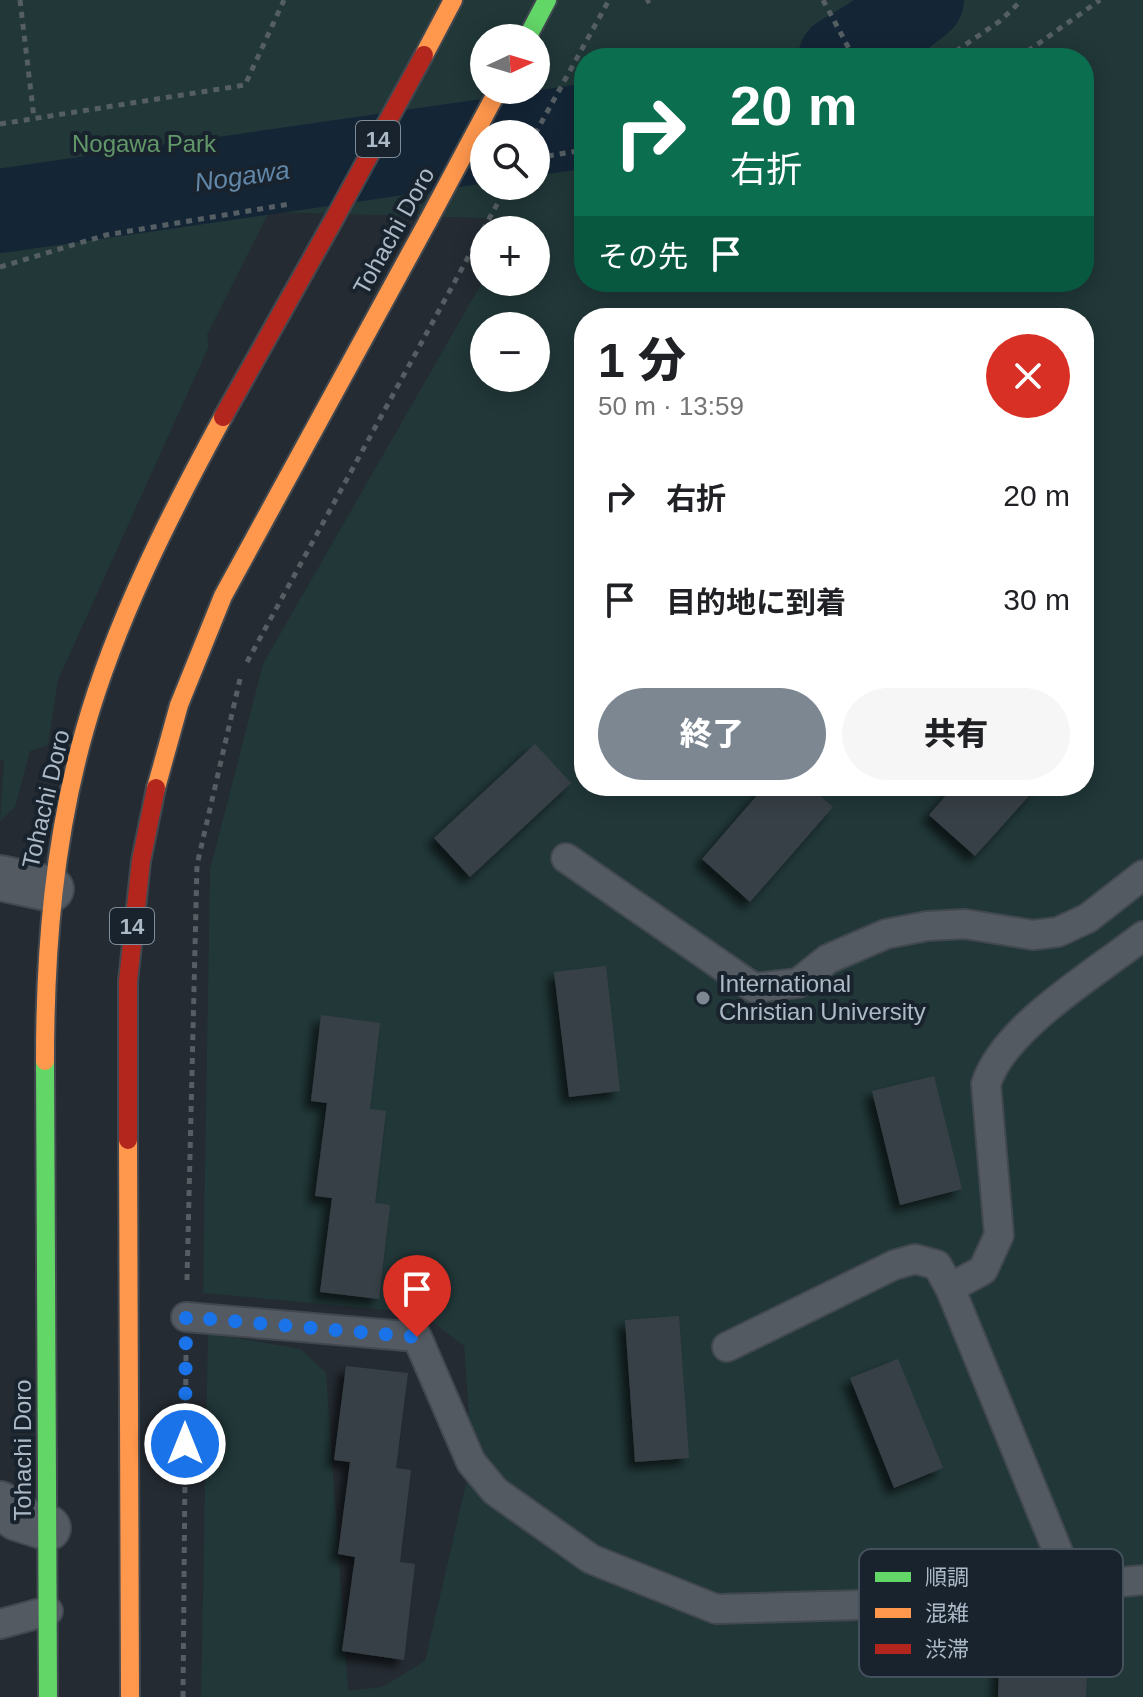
<!DOCTYPE html>
<html lang="ja">
<head>
<meta charset="utf-8">
<style>
	:root { --surface:#fff; --page:#f6f6f6; --text:#202124; --muted:#757577; --accent:#7c8792 }
	body { margin:0; font-family:Arial,"Noto Sans JP",sans-serif; background:var(--page); color:var(--text); height:100vh; display:flex; flex-direction:column; font-size:30px; white-space:nowrap }
	* { box-sizing:border-box; margin:0 }
	p { font-size:26px; color:var(--muted) }
	.icon { flex:none; width:44px; height:44px; fill:none; stroke:currentColor; stroke-width:2; stroke-linecap:round; stroke-linejoin:round }
	.map { position:relative; flex:1; overflow:hidden }
	.side { position:absolute; left:574px; top:308px; width:520px; height:488px; display:flex; flex-direction:column; background:var(--surface); border-radius:32px; box-shadow:0 4px 20px #0003 }
	.side>* { flex:none }
	.guide { position:absolute; left:574px; top:48px; width:520px; height:244px; border-radius:32px; box-shadow:0 4px 20px #0003; background:#0b6e4f; color:#fff; overflow:hidden }
	.needle { width:52px; rotate:86deg }
	.fabs { position:absolute; left:470px; top:24px; display:grid; gap:16px }
	.fabs a { display:grid; place-items:center; width:80px; height:80px; border-radius:50%; background:var(--surface); box-shadow:0 4px 20px #0003; font-size:40px }
	.pin { position:absolute; display:grid; place-items:center; width:68px; height:68px; color:#fff; margin:-82px -34px; border-radius:50% 50% 50% 0; rotate:-45deg; box-shadow:0 0 8px #0007 }
	.pin .icon { rotate:45deg }
	.me { position:absolute; width:88px; margin:-44px; rotate:0deg; stroke-linejoin:round; filter:drop-shadow(0 0 6px #0008) }
	.turn { display:flex; align-items:center; gap:28px; height:168px; padding:0 24px; font-size:36px }
	.turn .icon { width:104px; height:104px; stroke-width:2.5 }
	.turn b { display:block; font-size:56px; line-height:68px }
	.then { display:flex; align-items:center; height:76px; padding:0 24px; background:#0003; gap:16px; font-size:30px }
	.round { display:grid; place-items:center; flex:none; width:84px; height:84px; border-radius:42px; background:var(--page) }
	.head { display:flex; align-items:center; justify-content:space-between; height:136px; padding:0 24px }
	h1 { font-size:48px; font-weight:800; line-height:60px }
	.primary-button { display:flex; gap:16px; margin-top:auto; padding:16px 24px }
	.primary-button a { flex:1; height:92px; border-radius:48px; background:var(--accent); color:#fff; font-size:32px; font-weight:800; line-height:92px; text-align:center }
	.primary-button a+a { background:var(--page); color:var(--text) }
	ul { padding:0; list-style:none }
	li { display:flex; align-items:center; gap:24px; height:104px; padding:0 24px }
	li div { flex:1 }
	li b { display:block; font-size:30px }
	li em { font-style:normal }
	.map>svg:first-child { display:block }
	.green { fill:#213738; fill-rule:evenodd }
	.lines { fill:none; stroke-linecap:round; stroke-linejoin:round }
	.river { stroke:#142536; stroke-width:84 }
	.building { fill:#394047; filter:url(#shadow) }
	.lane-casing { stroke:#41484f; stroke-width:32 }
	.street-casing { stroke:#41484f; stroke-width:48 }
	.fast-casing { stroke:#41484f; stroke-width:22 }
	.slow-casing { stroke:#41484f; stroke-width:22 }
	.jam-casing { stroke:#41484f; stroke-width:22 }
	.path { stroke:#555e63; stroke-width:5; stroke-dasharray:6 6; stroke-linecap:butt }
	.lane { stroke:#545a62; stroke-width:28 }
	.street { stroke:#545a62; stroke-width:44 }
	.fast { stroke:#63d668; stroke-width:18 }
	.slow { stroke:#ff974d; stroke-width:18 }
	.jam { stroke:#b3261e; stroke-width:18 }
	.slow-bridge-casing { stroke:#41484f; stroke-width:22; stroke-linecap:butt }
	.jam-bridge-casing { stroke:#41484f; stroke-width:22; stroke-linecap:butt }
	.path-bridge { stroke:#555e63; stroke-width:5; stroke-dasharray:6 6; stroke-linecap:butt }
	.slow-bridge { stroke:#ff974d; stroke-width:18 }
	.jam-bridge { stroke:#b3261e; stroke-width:18 }
	.route { stroke:#1a73e8; stroke-width:14; stroke-dasharray:0 25.2 }
	.poi-dot { fill:#7c8792; stroke:#18232d; stroke-width:3 }
	.labels { text-anchor:middle; stroke-width:8; stroke-linejoin:round; paint-order:stroke }
	.shield { fill:#18232d; stroke:#808c98; stroke-width:2 }
	.shield-label { font-size:22px; font-weight:bold; fill:#acb9c6 }
	.park-label { font-size:24px; fill:#629869; stroke:#18232d }
	.street-label { font-size:24px; fill:#acb9c6; stroke:#18232d }
	.poi-label { font-size:24px; fill:#acb9c6; stroke:#18232d; text-anchor:start }
	.water-label { font-size:26px; font-style:italic; fill:#6287a8; stroke:#18232d }
	.key { fill:#18232d; stroke:#44505b; stroke-width:2 }
	.key-label { font-size:22px; fill:#acb9c6 }
</style>
</head>
<body>
<div class="map">
<svg width="1143" height="1697" viewBox="0 0 1143 1697">
	<defs>
		<filter id="shadow"><feDropShadow dx="-7" dy="7" stdDeviation="4" flood-color="#0009"/></filter>
	</defs>
	<rect width="100%" height="100%" fill="#242b32"/>
	<path class="green" d="M0,0H1143V1697H201L208,1333L301,1349L326,1373L348,1691L382,1687L425,1661L472,1458L464,1346L421,1313L203,1293L210,870L263,664L484,279L536,282V230H512L518,219L269,212L207,335L209,346L58,680L48,745L30,751L15,807L0,821L4,760H0ZM484,38H536V90H484ZM584,58H1084V282H584ZM484,134H536V186H484ZM584,318H1084V786H584ZM484,326H536V378H484Z"/>
	<g class="lines">
		<g class="river">
			<polyline points="840,58 873,38 922,0"/>
			<polyline points="531,134 584,126"/>
			<polyline points="0,211 484,141"/>
		</g>
	</g>
	<g class="building">
		<polygon points="535,744 571,783 470,877 434,838"/>
		<polygon points="765,786 809,786 833,807 750,902 702,859"/>
		<polygon points="954,786 1038,786 975,856 929,815"/>
		<polygon points="606,966 620,1091 569,1097 554,972"/>
		<polygon points="321,1015 380,1023 370,1109 386,1111 375,1203 390,1205 379,1299 320,1292 332,1198 315,1196 327,1103 311,1101"/>
		<polygon points="934,1076 962,1189 900,1205 872,1091"/>
		<polygon points="679,1316 689,1458 635,1462 625,1320"/>
		<polygon points="898,1359 943,1468 894,1488 850,1378"/>
		<polygon points="346,1366 408,1373 396,1468 411,1470 400,1562 415,1564 404,1660 342,1651 355,1557 338,1554 350,1462 334,1460"/>
		<polygon points="1000,1640 1088,1643 1086,1697 998,1697"/>
	</g>
	<g class="lines">
		<defs>
			<g id="lane">
				<polyline points="566,858 754,988 798,983 828,959 886,934 927,926 965,924 1033,935 1058,932 1088,918 1143,875"/>
				<path d="M950,1288L983,1270L999,1235L986,1084C1004,1027 1096,973 1143,936"/>
				<polyline points="186,1317 417,1337 471,1462 495,1491 591,1559 716,1609 896,1604 1143,1580"/>
				<polyline points="727,1347 894,1265 915,1259 937,1265 950,1288 1072,1586"/>
				<polyline points="0,1624 48,1611"/>
			</g>
			<g id="street">
				<polyline points="0,878 51,889"/>
				<polyline points="0,1504 17,1518 48,1528"/>
			</g>
			<g id="fast">
				<polyline points="527,38 547,0"/>
				<polyline points="45,1061 48,1697"/>
			</g>
			<g id="slow">
				<polyline points="424,55 453,0"/>
				<polyline points="156,788 179,705 223,596 428,221"/>
				<path d="M45,1061C45,949 54,838 85,729C116,620 169,516 223,417"/>
				<polyline points="128,1140 130,1697"/>
			</g>
			<g id="jam">
				<polyline points="223,417 332,223"/>
				<polyline points="128,1140 128,981 141,861 156,788"/>
			</g>
		</defs>
		<use href="#lane" class="lane-casing"/>
		<use href="#street" class="street-casing"/>
		<use href="#fast" class="fast-casing"/>
		<use href="#slow" class="slow-casing"/>
		<use href="#jam" class="jam-casing"/>
		<g class="path">
			<polyline points="20,0 34,118"/>
			<polyline points="823,0 854,58"/>
			<polyline points="646,2 650,0"/>
			<polyline points="946,58 1000,21 1022,0"/>
			<polyline points="1018,58 1100,0"/>
			<polyline points="0,124 245,85 284,0"/>
			<polyline points="536,158 584,150"/>
			<polyline points="0,267 106,235 290,204"/>
			<polyline points="247,662 507,186"/>
			<polyline points="187,1280 197,865 240,679"/>
			<polyline points="183,1697 186,1354"/>
		</g>
		<use href="#lane" class="lane"/>
		<use href="#street" class="street"/>
		<use href="#fast" class="fast"/>
		<use href="#slow" class="slow"/>
		<use href="#jam" class="jam"/>
		<defs>
			<polyline id="slow-bridge" points="428,221 498,90"/>
			<polyline id="jam-bridge" points="332,223 424,55"/>
		</defs>
		<use href="#slow-bridge" class="slow-bridge-casing"/>
		<use href="#jam-bridge" class="jam-bridge-casing"/>
		<polyline class="path-bridge" points="535,134 609,0"/>
		<use href="#slow-bridge" class="slow-bridge"/>
		<use href="#jam-bridge" class="jam-bridge"/>
	</g>
	<g class="lines">
		<polyline class="route" points="185,1444 186,1317 417,1337"/>
	</g>
	<circle class="poi-dot" cx="703" cy="998" r="8"/>
	<g class="labels">
		<g class="shield">
			<rect x="356" y="121" width="44" height="36" rx="6"/>
			<rect x="110" y="908" width="44" height="36" rx="6"/>
		</g>
		<g class="shield-label">
			<text x="378" y="147">14</text>
			<text x="132" y="934">14</text>
		</g>
		<g class="park-label">
			<text x="144" y="152">Nogawa Park</text>
		</g>
		<g class="street-label">
			<text transform="translate(394 231) rotate(-61)" y="8">Tohachi Doro</text>
			<text transform="translate(46 799) rotate(-77)" y="8">Tohachi Doro</text>
			<text transform="translate(23 1450) rotate(-90)" y="8">Tohachi Doro</text>
		</g>
		<g class="poi-label">
			<text x="719" y="992">International<tspan x="719" dy="28">Christian University</tspan></text>
		</g>
		<g class="water-label">
			<text transform="translate(242 176) rotate(-8)" y="9">Nogawa</text>
		</g>
	</g>
	<rect x="859" y="1549" width="264" height="128" rx="12" class="key"/>
	<rect x="875" y="1572" width="36" height="10" fill="#63d668"/>
	<rect x="875" y="1608" width="36" height="10" fill="#ff974d"/>
	<rect x="875" y="1644" width="36" height="10" fill="#b3261e"/>
	<g class="key-label">
		<text x="925" y="1585">順調</text>
		<text x="925" y="1621">混雑</text>
		<text x="925" y="1657">渋滞</text>
	</g>
</svg>
<div class="fabs">
<a><svg class="needle" viewBox="-14 -14 28 28"><path d="M0-13l5 13h-10z" fill="#e53935"/><path d="M0 13l5-13h-10z" fill="#757577"/></svg></a>
<a><svg class="icon" aria-label="search" viewBox="0 0 24 24"><circle cx="10" cy="10" r="6"/><path d="M15 15l6 6"/></svg></a>
<a>+</a>
<a>−</a>
</div>
<div class="pin" style="left:417px;top:1337px;background:#d93025"><svg class="icon" aria-label="arrive" viewBox="0 0 24 24"><path d="M6 21V4h12l-3 4 3 4H6"/></svg></div>
<svg class="me" style="left:185px;top:1444px" viewBox="-20 -20 40 40"><circle r="17" fill="#1a73e8" stroke="#fff" stroke-width="3"/><path d="M0-11L8 9 0 5-8 9z" fill="#fff"/></svg>
<div class="guide">
<div class="turn"><svg class="icon" aria-label="right" viewBox="0 0 24 24"><path d="M7 20v-9h11M14 6l5 5-5 5"/></svg><div><b>20 m</b>右折</div></div>
<div class="then">その先<svg class="icon" aria-label="arrive" viewBox="0 0 24 24"><path d="M6 21V4h12l-3 4 3 4H6"/></svg></div>
</div>
<section class="side">
<div class="head"><div><h1>1 分</h1><p>50 m · 13:59</p></div><a class="round" style="background:#d93025;color:#fff"><svg class="icon" aria-label="close" viewBox="0 0 24 24"><path d="M6 6l12 12M18 6L6 18"/></svg></a></div>
<ul>
<li><svg class="icon" aria-label="right" viewBox="0 0 24 24"><path d="M7 20v-9h11M14 6l5 5-5 5"/></svg><div><b>右折</b></div><em>20 m</em></li>
<li><svg class="icon" aria-label="arrive" viewBox="0 0 24 24"><path d="M6 21V4h12l-3 4 3 4H6"/></svg><div><b>目的地に到着</b></div><em>30 m</em></li>
</ul>
<div class="primary-button"><a>終了</a><a>共有</a></div>
</section>
</div>
</body>
</html>
